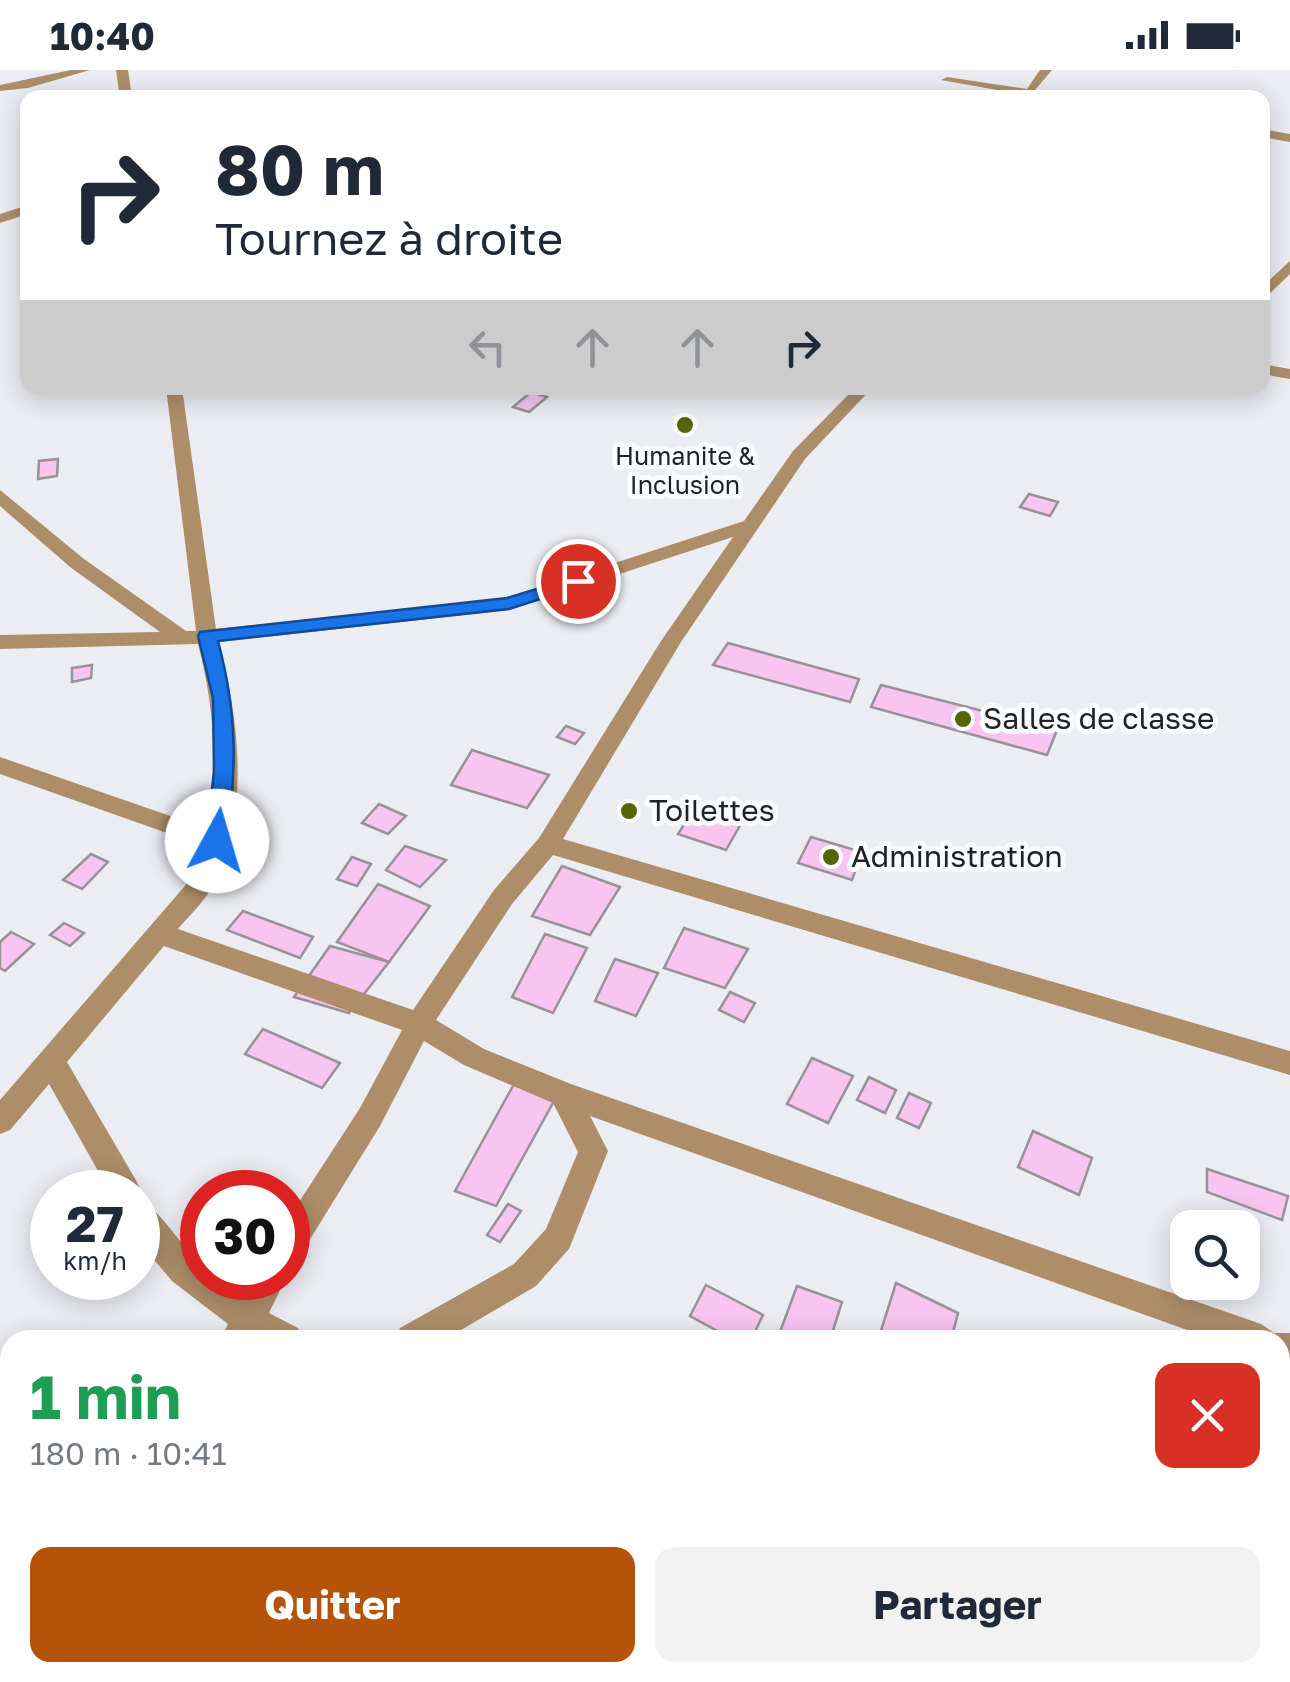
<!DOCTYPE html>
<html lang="fr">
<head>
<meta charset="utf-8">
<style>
	:root { --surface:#fff; --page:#f2f2f3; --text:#1f2937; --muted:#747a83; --accent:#b45309 }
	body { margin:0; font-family:"Golos Text",sans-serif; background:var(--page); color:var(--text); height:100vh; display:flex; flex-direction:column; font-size:38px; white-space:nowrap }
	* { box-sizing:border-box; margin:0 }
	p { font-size:32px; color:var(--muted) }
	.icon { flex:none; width:55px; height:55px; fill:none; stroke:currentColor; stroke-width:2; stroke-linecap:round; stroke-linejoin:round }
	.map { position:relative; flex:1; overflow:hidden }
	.drawer { position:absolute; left:0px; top:1260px; width:1290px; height:352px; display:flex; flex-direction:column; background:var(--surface); border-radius:30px 30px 0 0; box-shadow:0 5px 25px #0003 }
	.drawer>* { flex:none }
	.hud { position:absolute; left:20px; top:20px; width:1250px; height:305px; border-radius:20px; box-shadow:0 5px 25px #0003; background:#fff; color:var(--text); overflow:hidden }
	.fabs { position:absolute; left:1170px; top:1140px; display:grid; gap:20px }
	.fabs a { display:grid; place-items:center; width:90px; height:90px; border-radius:20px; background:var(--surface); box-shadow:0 5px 25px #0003; font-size:50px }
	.speed { position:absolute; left:30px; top:1100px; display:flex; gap:20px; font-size:50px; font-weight:700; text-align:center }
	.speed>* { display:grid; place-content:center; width:130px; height:130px; border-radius:50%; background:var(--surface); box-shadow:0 5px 25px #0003; line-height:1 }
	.speed small { font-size:25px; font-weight:400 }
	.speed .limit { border:15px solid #d22; background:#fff; color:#111 }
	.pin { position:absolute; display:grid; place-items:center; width:85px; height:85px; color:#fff; margin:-42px; border:5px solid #fff; border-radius:50%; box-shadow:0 2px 10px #0007 }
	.me { position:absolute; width:110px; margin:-55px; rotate:6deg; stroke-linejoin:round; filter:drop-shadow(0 0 8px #0008) }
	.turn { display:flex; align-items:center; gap:35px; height:210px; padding:0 30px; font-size:45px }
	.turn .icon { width:130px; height:130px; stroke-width:2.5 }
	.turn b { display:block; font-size:70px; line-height:85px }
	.lanes { display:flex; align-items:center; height:95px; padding:0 30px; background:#0003; justify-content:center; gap:50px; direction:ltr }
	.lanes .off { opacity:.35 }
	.round { display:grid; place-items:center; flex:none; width:105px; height:105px; border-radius:20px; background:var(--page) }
	.head { display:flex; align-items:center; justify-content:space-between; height:170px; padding:0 30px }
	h1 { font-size:60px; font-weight:700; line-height:75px; color:#1e9e55 }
	.button { display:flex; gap:20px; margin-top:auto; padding:20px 30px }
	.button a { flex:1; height:115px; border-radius:20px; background:var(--accent); color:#fff; font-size:40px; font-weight:700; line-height:115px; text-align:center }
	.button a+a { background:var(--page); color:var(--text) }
	.status { display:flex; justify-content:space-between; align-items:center; height:70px; padding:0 50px; background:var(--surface); direction:ltr }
	.status svg { height:28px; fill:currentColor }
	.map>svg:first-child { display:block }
	.building { fill:#f8c4f0; stroke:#979296; stroke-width:2.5 }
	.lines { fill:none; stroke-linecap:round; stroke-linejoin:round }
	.street { fill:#ad8e69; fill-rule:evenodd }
	.route { fill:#1a73e8; stroke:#114b97; stroke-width:2.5 }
	.poi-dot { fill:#566408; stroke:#f9fbfe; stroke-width:4 }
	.labels { text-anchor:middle; stroke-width:10; stroke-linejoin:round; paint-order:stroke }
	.far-poi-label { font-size:25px; fill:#212224; stroke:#f9fbfe }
	.poi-label { font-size:30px; fill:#212224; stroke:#f9fbfe; text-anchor:start }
</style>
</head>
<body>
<div class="status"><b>10:40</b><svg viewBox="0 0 49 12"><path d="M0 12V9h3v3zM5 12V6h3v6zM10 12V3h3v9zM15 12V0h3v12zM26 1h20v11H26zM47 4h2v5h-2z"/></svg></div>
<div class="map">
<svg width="1290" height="1612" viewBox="0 0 1290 1612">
	<rect width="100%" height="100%" fill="#ebedf3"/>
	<g class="building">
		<polygon points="531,322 547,327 529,342 513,337"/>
		<polygon points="58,389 57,406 38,409 39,391"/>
		<polygon points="1029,424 1058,432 1050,446 1020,437"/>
		<polygon points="728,573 859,609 850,632 713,595"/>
		<polygon points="92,595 91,608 72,612 72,598"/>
		<polygon points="881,615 1057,660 1047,685 871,637"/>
		<polygon points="566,656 584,663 575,674 557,667"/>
		<polygon points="472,680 549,705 527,738 451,715"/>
		<polygon points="379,734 406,746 388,764 362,753"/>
		<polygon points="696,735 742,752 726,780 678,764"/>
		<polygon points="811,767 862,782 852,810 798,793"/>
		<polygon points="405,776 446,790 420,817 386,800"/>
		<polygon points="91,784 108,792 82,819 63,810"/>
		<polygon points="352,787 371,794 357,816 337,809"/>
		<polygon points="562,796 620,817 590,865 532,846"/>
		<polygon points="378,814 430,836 389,892 337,872"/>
		<polygon points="243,841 313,867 300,888 227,860"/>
		<polygon points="64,853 84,863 70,876 50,865"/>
		<polygon points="684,858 748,879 725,918 664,898"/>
		<polygon points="11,862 34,874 5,901 0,898 0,872"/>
		<polygon points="545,864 587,878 553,943 512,927"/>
		<polygon points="330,876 389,892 349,943 294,927"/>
		<polygon points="615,889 658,903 636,946 595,931"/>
		<polygon points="730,922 755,933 744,952 719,940"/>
		<polygon points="263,959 340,993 322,1018 245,984"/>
		<polygon points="812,988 853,1006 828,1053 787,1034"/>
		<polygon points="869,1007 896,1020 885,1043 857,1030"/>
		<polygon points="514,1014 554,1031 496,1136 455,1121"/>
		<polygon points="909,1023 931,1033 919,1058 897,1048"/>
		<polygon points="1033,1061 1092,1088 1079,1125 1018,1097"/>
		<polygon points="1207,1099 1288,1126 1282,1150 1207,1122"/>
		<polygon points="508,1134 521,1141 500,1172 487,1165"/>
		<polygon points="896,1213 958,1243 951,1270 878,1270"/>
		<polygon points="706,1215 763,1245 751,1270 734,1270 690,1246"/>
		<polygon points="797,1216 842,1232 830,1270 777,1270"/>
		<polygon points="1280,1418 1290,1422 1290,1478 1280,1473"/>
		<polygon points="639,1602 635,1612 611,1612 598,1603"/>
	</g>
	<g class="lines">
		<g class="street">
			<polygon points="71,0 90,0 28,18 0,21 0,15"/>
			<polygon points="116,0 128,0 132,28 120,28"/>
			<polygon points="1040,0 1052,0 1030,26 941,10 947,7 1027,19"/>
			<polygon points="1262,59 1290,64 1290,72 1262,67"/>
			<polygon points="28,135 28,144 0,153 0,144"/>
			<polygon points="1290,191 1290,204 1262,231 1262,217"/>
			<polygon points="1262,294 1290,299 1290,309 1262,304"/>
			<path d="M166,318H182L216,559L507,528L744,451L793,381L855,318H872L805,389L681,572L563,769L1290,981V1005L553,785L512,834L436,950L484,979L571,1014L1261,1254L1274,1263H1290V1297L1280,1294V1270H1215L590,1046L608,1081L569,1179L536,1216L444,1270H395L400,1258L514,1194L546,1159L578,1082L553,1033L464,995L424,971L380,1056L299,1187L288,1191V1149L360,1038L402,960L164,876L67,992L137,1112L141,1122L138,1129C158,1136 183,1179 202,1196V1208H216L243,1226L253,1208H286L269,1243L298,1258L303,1270H220L228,1254L172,1211L140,1173L138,1122H110L49,1014L10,1060L0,1064V1030L190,810L201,775L0,704V687L205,758C219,694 214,636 198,574L0,579V565L160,562L70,497L0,436V420L84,489L186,561H196ZM733,467L661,571L539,768L494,820L413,940L178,859C189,846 204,832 212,817C251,744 239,650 219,572L509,540Z"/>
			<polygon points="67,1602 106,1602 102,1612 64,1612"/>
			<polygon points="1007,1602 1062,1602 1065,1612 1011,1612"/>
		</g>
	</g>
	<path class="route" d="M578,506L584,507V515L509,539L218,571C238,647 236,694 228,771L217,779L209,777L206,771L214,702L213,628L198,566L200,562L507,528Z"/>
	<g class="poi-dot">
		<circle cx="685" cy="355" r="10"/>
		<circle cx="963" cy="649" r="10"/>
		<circle cx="629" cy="741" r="10"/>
		<circle cx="831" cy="787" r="10"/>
	</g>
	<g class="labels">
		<g class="far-poi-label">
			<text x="685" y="395">Humanite &amp;<tspan x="685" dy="29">Inclusion</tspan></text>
		</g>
		<g class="poi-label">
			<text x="983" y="659">Salles de classe</text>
			<text x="649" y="751">Toilettes</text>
			<text x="851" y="797">Administration</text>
		</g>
	</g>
</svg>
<div class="fabs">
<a><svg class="icon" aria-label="search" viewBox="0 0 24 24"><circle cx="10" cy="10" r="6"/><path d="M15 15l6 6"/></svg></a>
</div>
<div class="speed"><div>27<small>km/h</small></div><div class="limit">30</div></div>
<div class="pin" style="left:578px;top:511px;background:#d93025"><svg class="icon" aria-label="arrive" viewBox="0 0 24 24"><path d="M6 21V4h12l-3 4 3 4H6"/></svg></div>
<svg class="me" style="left:217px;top:771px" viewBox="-20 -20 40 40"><circle r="19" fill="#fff"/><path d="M0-13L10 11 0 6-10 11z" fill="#1a73e8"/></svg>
<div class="hud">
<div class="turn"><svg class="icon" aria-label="right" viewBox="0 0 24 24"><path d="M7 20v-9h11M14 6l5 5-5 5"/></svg><div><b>80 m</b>Tournez à droite</div></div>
<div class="lanes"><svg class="icon off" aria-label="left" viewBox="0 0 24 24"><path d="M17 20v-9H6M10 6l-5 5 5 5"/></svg><svg class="icon off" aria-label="ahead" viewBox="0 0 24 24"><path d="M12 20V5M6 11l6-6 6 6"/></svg><svg class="icon off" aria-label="ahead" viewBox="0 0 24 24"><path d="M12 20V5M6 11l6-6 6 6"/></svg><svg class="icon" aria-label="right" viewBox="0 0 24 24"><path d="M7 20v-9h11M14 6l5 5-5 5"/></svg></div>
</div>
<section class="drawer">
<div class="head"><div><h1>1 min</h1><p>180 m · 10:41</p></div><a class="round" style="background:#d93025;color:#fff"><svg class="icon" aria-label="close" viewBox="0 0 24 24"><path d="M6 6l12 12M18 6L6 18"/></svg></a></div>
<div class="button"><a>Quitter</a><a>Partager</a></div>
</section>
</div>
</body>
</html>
